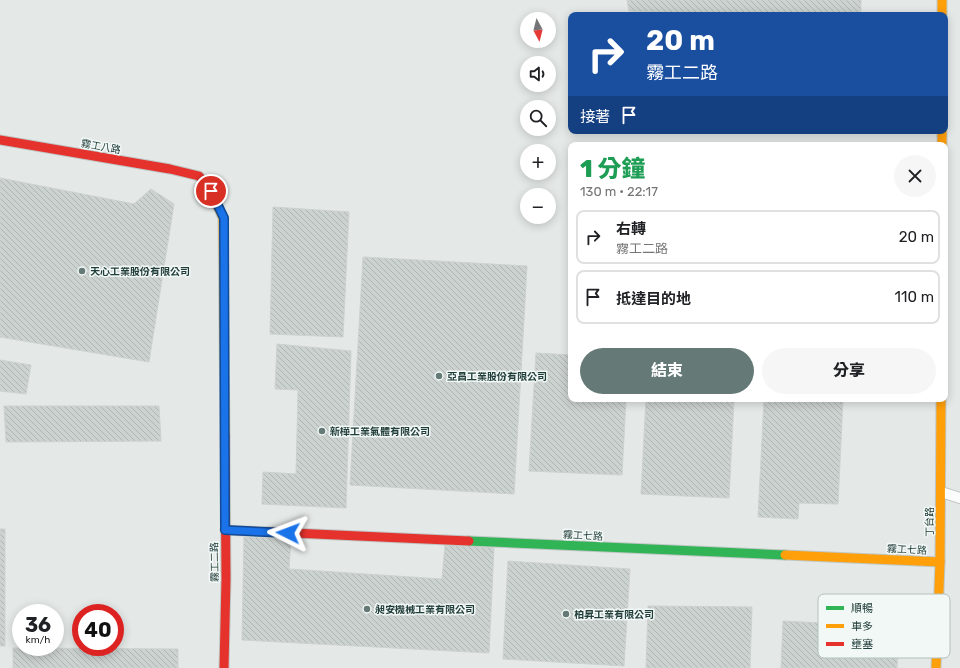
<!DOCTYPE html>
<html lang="zh-TW">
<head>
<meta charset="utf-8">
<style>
	:root { --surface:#fff; --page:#f6f6f6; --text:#202124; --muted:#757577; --line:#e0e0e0; --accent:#657976 }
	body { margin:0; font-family:Rubik,"Noto Sans TC",sans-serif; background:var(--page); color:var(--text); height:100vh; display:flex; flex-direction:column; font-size:15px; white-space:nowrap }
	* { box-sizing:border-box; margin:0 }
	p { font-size:13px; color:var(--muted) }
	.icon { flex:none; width:22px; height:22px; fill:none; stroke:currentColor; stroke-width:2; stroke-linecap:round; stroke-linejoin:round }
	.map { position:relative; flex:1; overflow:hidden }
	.details { position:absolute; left:568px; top:142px; width:380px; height:260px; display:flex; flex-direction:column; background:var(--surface); border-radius:8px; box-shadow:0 2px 10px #0003 }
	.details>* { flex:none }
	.top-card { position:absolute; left:568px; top:12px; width:380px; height:122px; border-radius:8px; box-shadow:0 2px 10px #0003; background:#1a4fa0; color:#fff; overflow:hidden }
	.needle { width:26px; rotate:173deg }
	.buttons { position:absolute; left:520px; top:12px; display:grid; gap:8px }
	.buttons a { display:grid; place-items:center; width:36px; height:36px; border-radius:50%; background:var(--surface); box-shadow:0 2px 10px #0003; font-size:20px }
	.speed { position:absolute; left:12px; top:604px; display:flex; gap:8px; font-size:20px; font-weight:700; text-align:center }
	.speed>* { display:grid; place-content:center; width:52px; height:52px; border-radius:50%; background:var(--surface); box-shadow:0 2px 10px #0003; line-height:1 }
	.speed small { font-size:10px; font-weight:400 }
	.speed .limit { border:6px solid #d22; background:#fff; color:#111 }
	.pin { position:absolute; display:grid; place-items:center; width:34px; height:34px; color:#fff; margin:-17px; border:2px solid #fff; border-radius:50%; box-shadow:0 1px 4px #0007 }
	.me { position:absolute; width:44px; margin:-22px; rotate:273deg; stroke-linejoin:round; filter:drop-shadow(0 0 3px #0008) }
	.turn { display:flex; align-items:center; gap:14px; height:84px; padding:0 12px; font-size:18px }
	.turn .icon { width:52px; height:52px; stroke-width:2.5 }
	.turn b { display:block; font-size:28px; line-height:34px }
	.then { display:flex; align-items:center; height:38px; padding:0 12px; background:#0003; gap:8px; font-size:15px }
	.round { display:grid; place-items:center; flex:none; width:42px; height:42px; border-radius:21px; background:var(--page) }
	.summary { display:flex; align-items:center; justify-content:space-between; height:68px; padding:0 12px }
	h1 { font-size:24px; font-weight:800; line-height:30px; color:#1e9e55 }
	.cta { display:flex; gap:8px; margin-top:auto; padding:8px 12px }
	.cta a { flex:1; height:46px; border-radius:24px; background:var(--accent); color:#fff; font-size:16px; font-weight:800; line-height:46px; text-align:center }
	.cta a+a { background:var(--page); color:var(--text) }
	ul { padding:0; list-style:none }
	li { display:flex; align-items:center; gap:12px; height:54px; margin:0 8px 6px; padding:0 4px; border:2px solid var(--line); border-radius:8px }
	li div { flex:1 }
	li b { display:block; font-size:15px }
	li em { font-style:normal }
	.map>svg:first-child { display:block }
	.building { fill:url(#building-back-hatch); stroke:#cdd2d1 }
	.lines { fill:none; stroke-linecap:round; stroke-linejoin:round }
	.lane-casing { stroke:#c1c6c5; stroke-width:12 }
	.fast-casing { stroke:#bfc7c5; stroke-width:11 }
	.slow-casing { stroke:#bfc7c5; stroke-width:11 }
	.jam-casing { stroke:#bfc7c5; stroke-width:11 }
	.lane { stroke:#fbfcfc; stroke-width:10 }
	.fast { stroke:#30b455; stroke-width:9 }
	.slow { stroke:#ff9f0a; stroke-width:9 }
	.jam { stroke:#e5322d; stroke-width:9 }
	.route-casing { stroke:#114b97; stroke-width:10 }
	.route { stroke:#1a73e8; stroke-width:7 }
	.poi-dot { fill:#657976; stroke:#f2f8f6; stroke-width:1.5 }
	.labels { text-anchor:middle; stroke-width:3; stroke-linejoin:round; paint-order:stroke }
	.street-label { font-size:10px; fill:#213d39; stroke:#f2f8f6 }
	.poi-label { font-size:10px; font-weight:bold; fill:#213d39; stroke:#f2f8f6; text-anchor:start }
	.key { fill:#f2f8f6; stroke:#b3c0bd; stroke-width:1 }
	.key-label { font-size:11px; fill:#213d39 }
</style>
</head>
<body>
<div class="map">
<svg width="960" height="668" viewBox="0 0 960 668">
	<defs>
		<pattern id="building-back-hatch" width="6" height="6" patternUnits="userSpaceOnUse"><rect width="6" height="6" fill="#ccd2d0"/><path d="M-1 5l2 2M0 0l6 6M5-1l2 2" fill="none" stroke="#afb5b3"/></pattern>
	</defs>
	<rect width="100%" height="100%" fill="#e4e9e8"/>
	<g class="building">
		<polygon points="627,0 861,0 861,15 736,15 629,11"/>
		<polygon points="0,178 134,204 151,189 174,204 149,362 0,337"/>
		<polygon points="273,207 349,212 343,337 270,334"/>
		<polygon points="363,257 527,266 514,494 350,485"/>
		<polygon points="277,344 351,351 346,508 262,504 263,472 296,474 298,390 275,389"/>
		<polygon points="536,353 571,355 571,399 626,399 622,475 529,471"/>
		<polygon points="0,360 31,365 26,394 0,391"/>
		<polygon points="646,399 734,399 729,498 641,494"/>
		<polygon points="764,399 843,399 838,504 799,503 798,519 758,517"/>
		<polygon points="4,406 159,406 161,441 6,442"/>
		<rect x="0" y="529" width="5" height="117"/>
		<polygon points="244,537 291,539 289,569 442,579 445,545 494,548 489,653 242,640"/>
		<polygon points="508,561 630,569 624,666 503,659"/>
		<polygon points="648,606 752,607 750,668 646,668"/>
		<polygon points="783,621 899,627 897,668 781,668"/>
		<polygon points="13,648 178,649 178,668 13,668"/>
	</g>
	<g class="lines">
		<defs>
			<polyline id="lane" points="941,492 960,498"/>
			<polyline id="fast" points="469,541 785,555"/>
			<g id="slow">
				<polyline points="942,0 942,15"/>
				<polyline points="942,131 942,145"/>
				<polyline points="218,207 223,218 225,436"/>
				<polyline points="785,555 940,562"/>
				<polyline points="936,668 940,562 941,399"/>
			</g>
			<g id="jam">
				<polyline points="0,140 170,169 199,176 211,191 218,207"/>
				<polyline points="225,530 469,541"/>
				<polyline points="224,668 226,579 225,436"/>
			</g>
		</defs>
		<use href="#lane" class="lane-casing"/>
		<use href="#fast" class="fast-casing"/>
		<use href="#slow" class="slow-casing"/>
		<use href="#jam" class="jam-casing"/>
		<use href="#lane" class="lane"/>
		<use href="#fast" class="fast"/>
		<use href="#slow" class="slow"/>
		<use href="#jam" class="jam"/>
	</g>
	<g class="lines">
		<defs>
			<polyline id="route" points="211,191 224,218 225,530 288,533"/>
		</defs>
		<use href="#route" class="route-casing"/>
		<use href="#route" class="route"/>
	</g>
	<g class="poi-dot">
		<circle cx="82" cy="271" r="4"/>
		<circle cx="439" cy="376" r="4"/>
		<circle cx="322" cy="431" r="4"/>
		<circle cx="367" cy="609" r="4"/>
		<circle cx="566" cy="614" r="4"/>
	</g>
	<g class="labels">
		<g class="street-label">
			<text transform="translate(101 146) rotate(10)" y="4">霧工八路</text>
			<text transform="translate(929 522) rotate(-90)" y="4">丁台路</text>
			<text transform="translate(583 535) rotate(3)" y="4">霧工七路</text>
			<text transform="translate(907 549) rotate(3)" y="4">霧工七路</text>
			<text transform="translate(214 562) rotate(-91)" y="4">霧工二路</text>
		</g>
		<g class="poi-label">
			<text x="90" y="275">天心工業股份有限公司</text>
			<text x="447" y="380">亞昌工業股份有限公司</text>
			<text x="330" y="435">新樺工業氣體有限公司</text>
			<text x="375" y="613">昶安機械工業有限公司</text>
			<text x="574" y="618">柏昇工業有限公司</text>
		</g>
	</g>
	<rect x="818" y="594" width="132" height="64" rx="6" class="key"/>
	<rect x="826" y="606" width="18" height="4" fill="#30b455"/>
	<rect x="826" y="624" width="18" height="4" fill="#ff9f0a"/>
	<rect x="826" y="642" width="18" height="4" fill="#e5322d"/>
	<g class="key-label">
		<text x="851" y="612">順暢</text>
		<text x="851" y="630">車多</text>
		<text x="851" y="648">壅塞</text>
	</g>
</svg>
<div class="buttons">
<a><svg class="needle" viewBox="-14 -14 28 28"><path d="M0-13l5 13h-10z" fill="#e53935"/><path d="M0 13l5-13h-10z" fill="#757577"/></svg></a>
<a><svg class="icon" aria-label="sound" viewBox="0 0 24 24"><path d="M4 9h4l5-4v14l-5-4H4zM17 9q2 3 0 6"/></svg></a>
<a><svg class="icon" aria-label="search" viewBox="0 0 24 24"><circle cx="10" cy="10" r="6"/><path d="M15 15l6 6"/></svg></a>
<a>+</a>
<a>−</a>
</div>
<div class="speed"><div>36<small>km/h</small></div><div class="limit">40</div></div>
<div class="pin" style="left:211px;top:191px;background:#d93025"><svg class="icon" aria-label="arrive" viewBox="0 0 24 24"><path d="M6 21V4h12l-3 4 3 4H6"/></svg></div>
<svg class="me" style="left:288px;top:533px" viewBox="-20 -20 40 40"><path d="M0-17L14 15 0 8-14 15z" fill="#1a73e8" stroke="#fff" stroke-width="4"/></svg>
<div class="top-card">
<div class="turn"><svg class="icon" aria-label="right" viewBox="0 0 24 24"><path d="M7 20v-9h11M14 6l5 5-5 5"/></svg><div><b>20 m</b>霧工二路</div></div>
<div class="then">接著<svg class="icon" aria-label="arrive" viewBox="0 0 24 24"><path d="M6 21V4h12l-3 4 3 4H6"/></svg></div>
</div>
<section class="details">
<div class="summary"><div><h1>1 分鐘</h1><p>130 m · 22:17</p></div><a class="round"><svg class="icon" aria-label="close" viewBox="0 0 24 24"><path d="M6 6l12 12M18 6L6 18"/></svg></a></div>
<ul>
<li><svg class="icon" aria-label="right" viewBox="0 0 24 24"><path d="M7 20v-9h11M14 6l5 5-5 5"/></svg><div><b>右轉</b><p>霧工二路</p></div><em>20 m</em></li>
<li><svg class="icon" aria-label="arrive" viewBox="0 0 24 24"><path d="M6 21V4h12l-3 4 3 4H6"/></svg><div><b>抵達目的地</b></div><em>110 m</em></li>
</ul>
<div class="cta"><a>結束</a><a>分享</a></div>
</section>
</div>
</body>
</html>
